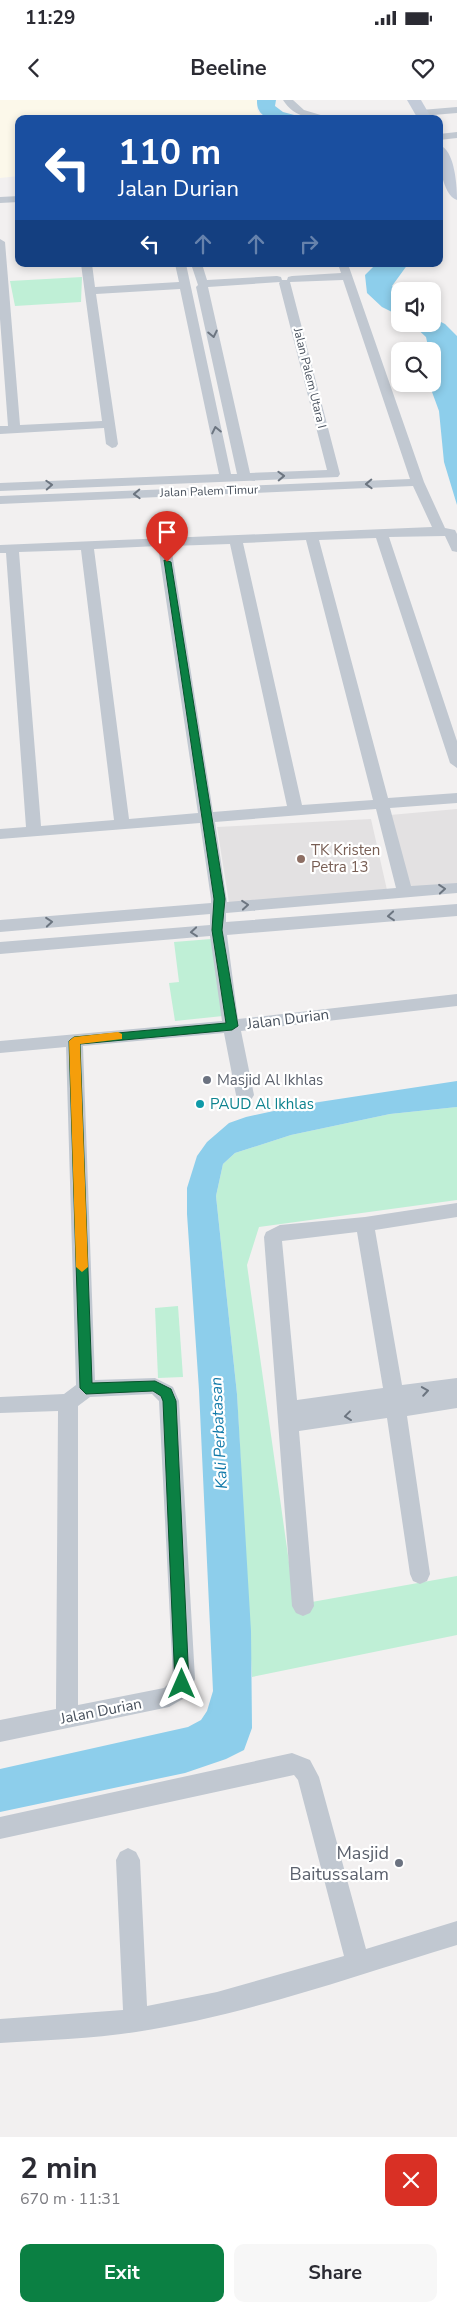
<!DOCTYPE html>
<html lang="en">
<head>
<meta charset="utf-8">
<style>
	:root { --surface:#fff; --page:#f7f7f7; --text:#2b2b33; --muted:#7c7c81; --accent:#0b8043 }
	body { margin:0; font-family:"Nunito Sans",sans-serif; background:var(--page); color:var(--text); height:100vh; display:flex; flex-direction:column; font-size:19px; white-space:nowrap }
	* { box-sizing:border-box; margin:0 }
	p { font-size:16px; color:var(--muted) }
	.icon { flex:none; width:28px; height:28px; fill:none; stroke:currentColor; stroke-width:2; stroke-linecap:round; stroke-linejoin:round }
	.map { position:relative; height:2037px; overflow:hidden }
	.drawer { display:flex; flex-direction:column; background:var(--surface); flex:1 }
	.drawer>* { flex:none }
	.banner { position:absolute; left:15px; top:15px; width:428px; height:152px; border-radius:10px; box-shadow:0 2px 8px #0003; background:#1a4fa0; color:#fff; overflow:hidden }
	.controls { position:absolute; left:391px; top:182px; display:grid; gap:10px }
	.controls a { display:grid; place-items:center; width:50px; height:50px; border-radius:10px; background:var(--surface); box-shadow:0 2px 8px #0003; font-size:25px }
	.pin { position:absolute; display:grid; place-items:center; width:42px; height:42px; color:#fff; margin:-51px -21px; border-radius:50% 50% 50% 0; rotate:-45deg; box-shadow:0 0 5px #0007 }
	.pin .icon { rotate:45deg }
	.me { position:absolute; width:55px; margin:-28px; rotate:0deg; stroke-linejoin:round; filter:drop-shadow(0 0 4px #0008) }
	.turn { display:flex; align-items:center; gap:18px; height:105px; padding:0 20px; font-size:22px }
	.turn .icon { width:65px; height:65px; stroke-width:2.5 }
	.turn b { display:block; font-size:35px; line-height:42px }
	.lanes { display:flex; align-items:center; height:48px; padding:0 20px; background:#0003; justify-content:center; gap:25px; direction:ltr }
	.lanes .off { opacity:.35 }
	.round { display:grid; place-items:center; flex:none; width:52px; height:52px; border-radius:10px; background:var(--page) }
	.headline { display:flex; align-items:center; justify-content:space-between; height:85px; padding:0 20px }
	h1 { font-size:30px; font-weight:700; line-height:38px }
	.cta { display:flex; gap:10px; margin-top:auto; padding:10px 20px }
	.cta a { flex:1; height:58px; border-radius:10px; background:var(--accent); color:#fff; font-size:20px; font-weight:700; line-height:58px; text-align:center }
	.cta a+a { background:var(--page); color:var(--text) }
	.status { display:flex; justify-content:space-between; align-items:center; height:35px; padding:0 25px; background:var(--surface); direction:ltr }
	.status svg { height:14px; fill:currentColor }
	header { display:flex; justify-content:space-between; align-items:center; height:65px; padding:0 20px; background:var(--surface); font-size:22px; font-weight:700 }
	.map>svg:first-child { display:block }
	.commercial { fill:#fcf8ea }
	.education { fill:#e3e1e2 }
	.green { fill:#bfefd6 }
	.water { fill:#8dceeb }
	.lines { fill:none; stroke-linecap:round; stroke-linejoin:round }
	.street { fill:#c1c8d1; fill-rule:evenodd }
	.secondary { fill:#c3cbd8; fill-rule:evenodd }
	.oneway { stroke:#6c7580 }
	.route { fill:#0b8043; stroke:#07532c }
	.slow { fill:#f59e0b }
	.education-dot { fill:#8d6e63; stroke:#fff; stroke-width:2 }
	.worship-dot { fill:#6b7280; stroke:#fff; stroke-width:2 }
	.culture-dot { fill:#0f9aa8; stroke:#fff; stroke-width:2 }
	.labels { text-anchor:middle; stroke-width:4.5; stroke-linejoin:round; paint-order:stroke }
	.far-street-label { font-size:12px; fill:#48515d; stroke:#fff }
	.education-label { font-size:15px; fill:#785e54; stroke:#fff; text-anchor:start }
	.street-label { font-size:15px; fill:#48515d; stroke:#fff }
	.worship-label { font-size:15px; fill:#5b616d; stroke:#fff; text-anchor:start }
	.culture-label { font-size:15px; fill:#0d838f; stroke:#fff; text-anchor:start }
	.water-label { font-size:16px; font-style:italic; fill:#0f79a9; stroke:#fff }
	.near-worship-label { font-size:18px; fill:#5b616d; stroke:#fff; text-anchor:end }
</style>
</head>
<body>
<div class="status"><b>11:29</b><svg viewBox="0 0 49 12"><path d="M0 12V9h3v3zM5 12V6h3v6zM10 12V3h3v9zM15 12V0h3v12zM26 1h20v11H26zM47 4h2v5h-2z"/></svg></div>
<header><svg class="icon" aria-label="back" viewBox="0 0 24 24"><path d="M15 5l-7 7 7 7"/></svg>Beeline<svg class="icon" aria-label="heart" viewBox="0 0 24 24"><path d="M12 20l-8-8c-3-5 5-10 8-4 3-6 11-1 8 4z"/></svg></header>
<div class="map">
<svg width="457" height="2037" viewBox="0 0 457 2037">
	<rect width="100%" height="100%" fill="#f2f0f0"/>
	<polygon class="commercial" points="0,0 257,0 257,10 260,15 268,19 19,19 19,76 0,78"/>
	<g class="education">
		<polygon points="457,709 457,784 406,788 390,715"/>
		<polygon points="371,719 387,790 229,803 217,727"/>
	</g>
	<g class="green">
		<polygon points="82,177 81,202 15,206 10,181"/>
		<polygon points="211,839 223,916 175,921 169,883 179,882 174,842"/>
		<polygon points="457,1007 457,1100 259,1127 247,1165 295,1505 457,1476 457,1535 252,1577 237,1294 216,1096 223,1064 235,1053 291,1035 390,1014"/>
		<polygon points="178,1206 183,1277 158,1278 155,1208"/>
	</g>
	<g class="water">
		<path d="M257,0H276L275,6L283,12L309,19C291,19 256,27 257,0Z"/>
		<polygon points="376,164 408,164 392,186 400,196 400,216 382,207 367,193 365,175"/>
		<polygon points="433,218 445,224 457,236 457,405 444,362 439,311 432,292 432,251 429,251 426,237 412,224 432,224"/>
		<polygon points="457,981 457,1007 390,1014 291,1035 235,1053 223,1064 216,1096 237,1294 251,1531 252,1628 244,1650 226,1659 185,1673 0,1712 0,1669 188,1627 201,1620 207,1611 213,1591 199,1290 187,1114 187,1088 197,1056 207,1042 229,1023 246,1017 306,1004"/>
	</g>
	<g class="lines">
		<g class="street">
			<path d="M283,0H293L304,10L334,19C313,19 295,19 283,0Z"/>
			<polygon points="457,7 457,13 421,16 416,13 421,10"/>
			<polygon points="457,32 457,38 439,40 439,34"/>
			<polygon points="19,96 19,102 0,103 0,97"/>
			<path d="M0,139L5,142L20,325L102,321L81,164H92L95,187L179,182L175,164H186L231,374H237L196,187L198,185L191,164H202L207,180L277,176L281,177L282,180H287L288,177L292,176L341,173L338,164H348L424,382L445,428L455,430L457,434V452L452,451L445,436L389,437L457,641V668L450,663L376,438L319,440L388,698L457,693V703L390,708L411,786L457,783V793L226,813V822L457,804V816L227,835L238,919L457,894V906L241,931L254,995L251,1000L245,1002L239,1000L236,995L224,933L83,946L95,1280L155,1278L173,1287L179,1301L195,1579L188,1596L169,1607L0,1642V1620L56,1609L58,1311L0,1313V1297L64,1294L76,1285L66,947L0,953V941L222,921L210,836L0,854V842L210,825V814L0,832V820L211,803V799L200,723L0,739V729L26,727L6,453H0V445L432,427L413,386L0,404V396L410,379L343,180L290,182L340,374L338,377L0,391V383L219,374L180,189L96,194L118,344L116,347L112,348L106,344L104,328L0,334V326H8L0,219ZM280,182L279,183L327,370L250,373L208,187ZM306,440L373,700L302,705L243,443ZM230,444L287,706L213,712L171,446ZM158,446L198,713L129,719L94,449ZM81,450L114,720L41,726L19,452ZM376,709L396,788L227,802L215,722ZM152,1294L159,1301L173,1579L164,1588L78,1605V1306L90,1297Z"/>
			<path d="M457,1103V1117L375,1130L402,1285L457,1278V1308L407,1316L430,1474L427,1481L420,1484L413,1481L410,1474L387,1318L299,1331L314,1506L310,1513L303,1516L296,1513L292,1506L264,1137L266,1132L280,1125L365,1117ZM357,1132L383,1288L297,1300L282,1141Z"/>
			<path d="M292,1653L310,1660L319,1677L366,1849L457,1821V1845C351,1877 246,1915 136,1932C91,1939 45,1940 0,1943V1919L123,1910L116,1760L120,1752L128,1748L136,1752L140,1760L147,1906L217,1892L344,1856L298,1680L294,1675L0,1739V1717Z"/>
		</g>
		<g class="secondary">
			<polygon points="407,0 421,0 432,19 418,19"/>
			<path d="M439,45C455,49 457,87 457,100C442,96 438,58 439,45Z"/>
		</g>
	</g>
	<defs><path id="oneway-chevron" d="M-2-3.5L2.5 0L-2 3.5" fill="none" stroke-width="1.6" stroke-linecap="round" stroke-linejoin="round" transform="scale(1.25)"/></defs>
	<g class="oneway">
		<use href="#oneway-chevron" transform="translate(213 234) rotate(78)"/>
		<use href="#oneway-chevron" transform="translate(216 330) rotate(-102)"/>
		<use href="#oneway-chevron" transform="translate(281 376) rotate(-2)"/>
		<use href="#oneway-chevron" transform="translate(369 384) rotate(178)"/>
		<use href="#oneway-chevron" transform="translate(49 385) rotate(-3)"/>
		<use href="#oneway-chevron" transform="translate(137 394) rotate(178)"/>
		<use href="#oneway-chevron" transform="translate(442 789) rotate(-5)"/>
		<use href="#oneway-chevron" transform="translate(245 805) rotate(-5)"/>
		<use href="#oneway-chevron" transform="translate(391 816) rotate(175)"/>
		<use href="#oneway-chevron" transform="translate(49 822) rotate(-5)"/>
		<use href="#oneway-chevron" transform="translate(194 832) rotate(175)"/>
		<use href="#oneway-chevron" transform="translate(425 1291) rotate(-9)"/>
		<use href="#oneway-chevron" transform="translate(348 1316) rotate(173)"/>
	</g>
	<polygon class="route" points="164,460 171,462 225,799 222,830 238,926 232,930 80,944 92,1283 155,1281 171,1289 176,1301 189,1584 187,1588 182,1590 177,1588 175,1584 163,1301 161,1296 153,1291 86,1294 80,1288 69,941 74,937 226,923 212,830 214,799"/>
	<polygon class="slow" points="118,932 122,934 122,939 80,944 88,1167 82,1172 76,1167 69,941 74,937"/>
	<circle class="education-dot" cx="301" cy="759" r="5"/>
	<g class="worship-dot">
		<circle cx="207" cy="980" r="5"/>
		<circle cx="399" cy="1763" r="5"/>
	</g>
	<circle class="culture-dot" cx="200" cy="1004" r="5"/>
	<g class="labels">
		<g class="far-street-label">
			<text transform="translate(310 278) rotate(76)" y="4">Jalan Palem Utara I</text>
			<text transform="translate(209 391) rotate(-2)" y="4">Jalan Palem Timur</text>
		</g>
		<g class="education-label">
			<text x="311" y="755">TK Kristen<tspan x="311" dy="17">Petra 13</tspan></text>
		</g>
		<g class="street-label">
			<text transform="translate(288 919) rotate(-7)" y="5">Jalan Durian</text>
			<text transform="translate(101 1611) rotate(-11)" y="5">Jalan Durian</text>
		</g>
		<g class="worship-label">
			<text x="217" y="985">Masjid Al Ikhlas</text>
		</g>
		<g class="culture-label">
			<text x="210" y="1009">PAUD Al Ikhlas</text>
		</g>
		<g class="water-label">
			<text transform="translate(218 1333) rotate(-93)" y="6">Kali Perbatasan</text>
		</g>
		<g class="near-worship-label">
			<text x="389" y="1759">Masjid<tspan x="389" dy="21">Baitussalam</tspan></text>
		</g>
	</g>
</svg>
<div class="controls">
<a><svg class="icon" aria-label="sound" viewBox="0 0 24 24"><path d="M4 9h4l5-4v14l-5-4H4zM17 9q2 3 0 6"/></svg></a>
<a><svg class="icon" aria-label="search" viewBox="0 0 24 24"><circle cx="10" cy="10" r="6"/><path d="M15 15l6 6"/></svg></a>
</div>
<div class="pin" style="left:167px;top:462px;background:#d93025"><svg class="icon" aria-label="arrive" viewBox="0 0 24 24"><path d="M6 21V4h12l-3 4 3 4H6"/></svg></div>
<svg class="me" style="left:182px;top:1584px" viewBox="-20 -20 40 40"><path d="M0-17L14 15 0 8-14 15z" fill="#0b8043" stroke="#fff" stroke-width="4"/></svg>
<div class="banner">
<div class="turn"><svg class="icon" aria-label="left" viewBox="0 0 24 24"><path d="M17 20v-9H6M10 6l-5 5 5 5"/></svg><div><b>110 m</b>Jalan Durian</div></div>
<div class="lanes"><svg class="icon" aria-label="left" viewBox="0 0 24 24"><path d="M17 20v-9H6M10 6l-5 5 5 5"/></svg><svg class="icon off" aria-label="ahead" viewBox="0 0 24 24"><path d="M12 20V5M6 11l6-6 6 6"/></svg><svg class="icon off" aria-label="ahead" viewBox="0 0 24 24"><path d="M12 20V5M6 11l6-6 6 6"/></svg><svg class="icon off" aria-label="right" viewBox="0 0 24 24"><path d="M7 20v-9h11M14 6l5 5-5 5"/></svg></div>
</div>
</div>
<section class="drawer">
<div class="headline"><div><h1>2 min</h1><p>670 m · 11:31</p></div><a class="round" style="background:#d93025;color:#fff"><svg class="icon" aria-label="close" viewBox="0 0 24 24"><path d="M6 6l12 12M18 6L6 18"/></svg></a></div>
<div class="cta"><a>Exit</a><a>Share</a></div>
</section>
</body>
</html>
